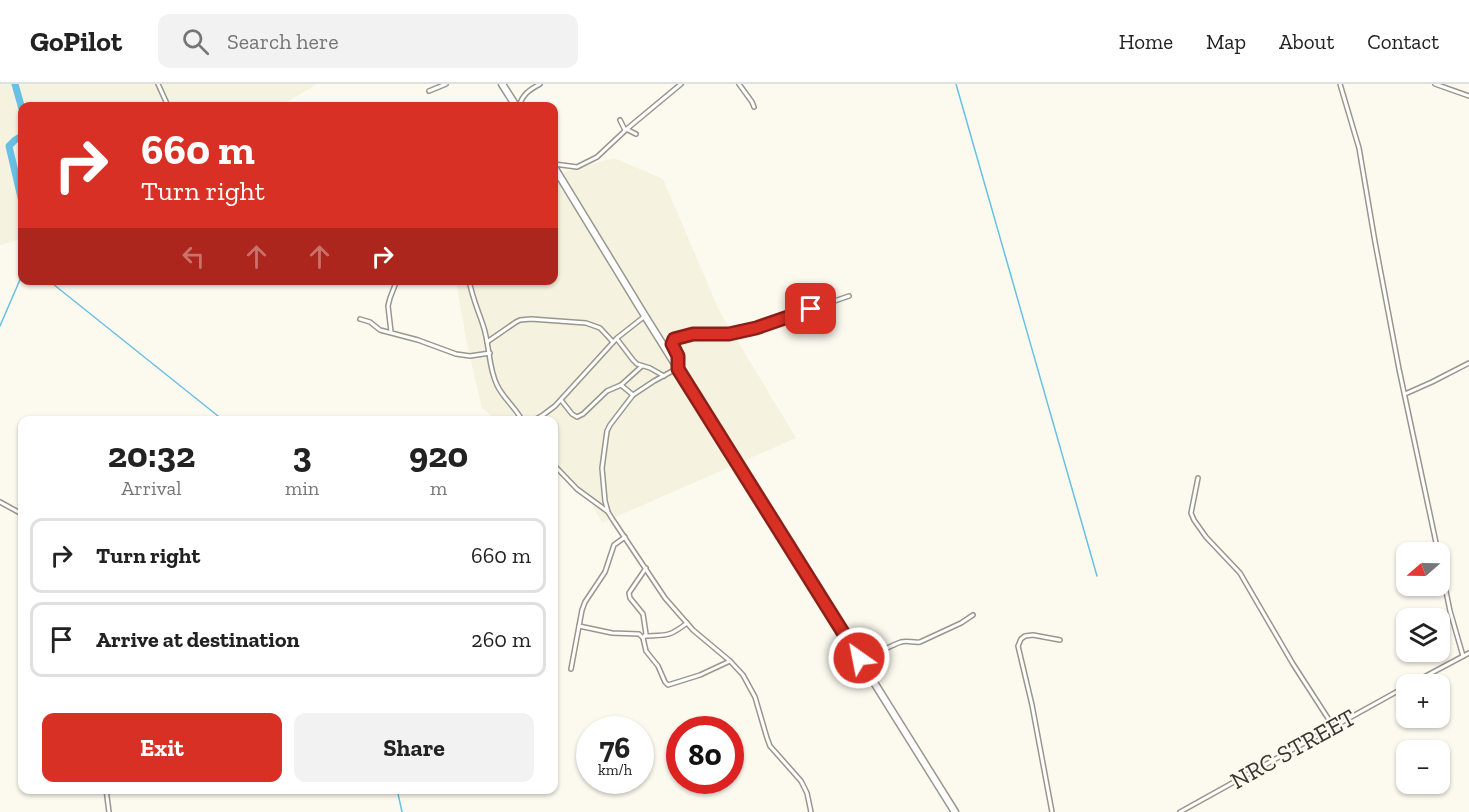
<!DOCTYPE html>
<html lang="en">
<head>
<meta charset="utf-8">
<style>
	:root { --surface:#fff; --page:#f2f2f2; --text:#222; --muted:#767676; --line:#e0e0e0; --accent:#d93025 }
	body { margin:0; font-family:"Zilla Slab",serif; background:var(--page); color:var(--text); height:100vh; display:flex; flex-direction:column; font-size:22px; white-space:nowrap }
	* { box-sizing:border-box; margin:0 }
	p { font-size:20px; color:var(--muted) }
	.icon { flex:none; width:33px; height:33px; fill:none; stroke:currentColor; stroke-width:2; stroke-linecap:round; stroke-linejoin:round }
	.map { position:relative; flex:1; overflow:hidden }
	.side { position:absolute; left:18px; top:332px; width:540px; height:378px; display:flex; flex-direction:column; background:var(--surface); border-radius:12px; box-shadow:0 2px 4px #0004 }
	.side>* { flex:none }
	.guide { position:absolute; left:18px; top:18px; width:540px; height:183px; border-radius:12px; box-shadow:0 2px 4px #0004; background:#d93025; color:#fff; overflow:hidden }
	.needle { width:39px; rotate:250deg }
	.controls { position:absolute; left:1396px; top:458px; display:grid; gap:12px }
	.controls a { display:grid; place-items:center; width:54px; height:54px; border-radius:12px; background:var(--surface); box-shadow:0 2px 4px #0004; font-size:30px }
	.speed { position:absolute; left:576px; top:632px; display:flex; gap:12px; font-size:30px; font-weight:700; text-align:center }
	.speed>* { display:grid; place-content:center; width:78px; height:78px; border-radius:50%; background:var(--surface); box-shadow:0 2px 4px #0004; line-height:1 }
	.speed small { font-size:15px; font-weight:400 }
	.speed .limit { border:9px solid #d22; background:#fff; color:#111 }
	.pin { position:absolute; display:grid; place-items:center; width:51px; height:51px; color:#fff; margin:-26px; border-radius:12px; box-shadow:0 3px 9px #0006 }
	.me { position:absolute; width:66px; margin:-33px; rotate:327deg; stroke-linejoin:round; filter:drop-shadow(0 0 4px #0008) }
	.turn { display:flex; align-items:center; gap:21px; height:126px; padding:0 24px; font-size:27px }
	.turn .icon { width:78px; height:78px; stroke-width:2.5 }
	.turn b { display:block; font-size:42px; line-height:51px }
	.lanes { display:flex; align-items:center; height:57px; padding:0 24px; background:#0003; justify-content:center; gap:30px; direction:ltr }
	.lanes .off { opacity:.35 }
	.eta { display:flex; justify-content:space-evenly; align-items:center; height:102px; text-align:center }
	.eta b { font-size:36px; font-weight:800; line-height:42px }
	.button { display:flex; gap:12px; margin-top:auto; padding:12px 24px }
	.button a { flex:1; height:69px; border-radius:12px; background:var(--accent); color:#fff; font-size:24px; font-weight:800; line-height:69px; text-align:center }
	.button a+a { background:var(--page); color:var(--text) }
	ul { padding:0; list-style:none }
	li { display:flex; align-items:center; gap:18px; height:75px; margin:0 12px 9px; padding:0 12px; border:3px solid var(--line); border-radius:12px }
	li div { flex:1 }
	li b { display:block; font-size:22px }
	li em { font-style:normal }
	header { display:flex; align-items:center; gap:36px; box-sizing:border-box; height:84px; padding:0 30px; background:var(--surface); border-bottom:2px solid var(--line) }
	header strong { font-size:28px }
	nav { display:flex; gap:33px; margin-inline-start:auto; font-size:21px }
	.search { width:420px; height:54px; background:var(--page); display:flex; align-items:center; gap:15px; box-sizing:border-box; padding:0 21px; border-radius:12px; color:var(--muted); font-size:22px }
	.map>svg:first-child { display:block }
	.built { fill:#f5f2df }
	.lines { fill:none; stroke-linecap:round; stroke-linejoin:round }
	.stream { stroke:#69c0e5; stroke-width:1.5 }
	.river { stroke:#69c0e5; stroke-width:7 }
	.street-casing { stroke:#99978d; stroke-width:6 }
	.highway-casing { stroke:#99978d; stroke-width:9 }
	.street { stroke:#fff; stroke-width:3 }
	.highway { stroke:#fff; stroke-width:6 }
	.route-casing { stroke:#8d1f18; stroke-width:15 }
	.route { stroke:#d93025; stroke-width:10 }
	.labels { text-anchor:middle; stroke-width:4.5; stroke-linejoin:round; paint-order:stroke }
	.street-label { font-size:24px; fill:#383732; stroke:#fcfaef }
</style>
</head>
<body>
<header>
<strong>GoPilot</strong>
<div class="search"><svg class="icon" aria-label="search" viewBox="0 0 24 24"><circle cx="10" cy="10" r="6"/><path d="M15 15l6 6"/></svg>Search here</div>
<nav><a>Home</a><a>Map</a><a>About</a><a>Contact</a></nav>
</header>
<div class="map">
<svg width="1469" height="728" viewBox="0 0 1469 728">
	<rect width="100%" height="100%" fill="#fcfaef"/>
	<g class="built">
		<polygon points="0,0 317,0 280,22 22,22 22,155 0,161"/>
		<polygon points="614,74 663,95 718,224 796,354 602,439 589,415 554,387 554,336 496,336 482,324 467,260 456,197 554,196 554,91"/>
	</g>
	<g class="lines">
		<g class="stream">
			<polyline points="956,0 1097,492"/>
			<polyline points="48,196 223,336"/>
			<polyline points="0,242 22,191"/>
			<polyline points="397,705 402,728"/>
		</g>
		<g class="river">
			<polyline points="15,0 22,25"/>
			<polyline points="22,52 15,56 9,62 22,118"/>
		</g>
		<defs>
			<g id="street">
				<polyline points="158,0 168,22"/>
				<polyline points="739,0 752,18 754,23"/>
				<polyline points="1340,0 1359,64 1375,158 1399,285 1438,468"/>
				<polyline points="1435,0 1469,12"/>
				<polyline points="429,7 446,0"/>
				<path d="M519,22C523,10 529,6 540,0"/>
				<polyline points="620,36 625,46"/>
				<polyline points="626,45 636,50"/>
				<polyline points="554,80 577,83 597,73 628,44 681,0"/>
				<path d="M469,196C472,213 478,226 483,241C490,261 488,283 497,301C503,314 515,323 522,336"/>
				<polyline points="360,235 370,238 380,246 418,256 456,270 470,272 490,269"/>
				<polyline points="391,248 388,222 390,214 397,196"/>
				<polyline points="617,255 633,276 637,280 650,284 664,292"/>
				<polyline points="487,258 516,238 520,236 531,235 586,239 600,244 613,258"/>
				<polyline points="621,301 642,282"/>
				<polyline points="1405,310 1432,298 1469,279"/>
				<polyline points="561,316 572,330 577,333 583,330 607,307 621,301 633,311"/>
				<polyline points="534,336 543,331 555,322 617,254 645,232"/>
				<polyline points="554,381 577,405 607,427"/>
				<polyline points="1198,394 1191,429 1194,436 1206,453 1240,489 1293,580 1333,642"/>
				<polyline points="0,418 22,430"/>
				<polyline points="1440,478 1450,527 1463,572"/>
				<polyline points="579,542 612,549 639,550 643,554 646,567 658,582 665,598 668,601 700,591 730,577"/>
				<path d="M645,552C667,551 669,553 687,539"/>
				<polyline points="643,554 646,550 643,530 630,514 629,509 646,484"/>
				<path d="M859,574C875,573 886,563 901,558C908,556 913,559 920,558L961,539L973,531"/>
				<polyline points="571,585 582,526 585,518 605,488 614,461 625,453"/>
				<polyline points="1411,600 1469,569"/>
				<polyline points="22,697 22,682"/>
				<polyline points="106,705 109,728"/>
				<path d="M811,728L807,709L801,697L770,662L767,654L755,613L743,591L730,577L693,546L665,514L613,436L608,428L605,417L602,384L607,347L610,341L633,311L654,297L678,284C681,271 670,264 673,255L693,250H729L756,244L849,212"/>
				<polyline points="1052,728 1032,621 1018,562 1021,555 1025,552 1033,551 1060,556"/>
				<polyline points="1180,728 1407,602"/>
			</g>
			<g id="highway">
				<polyline points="502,0 516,22"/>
				<polyline points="554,83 645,232 955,728"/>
			</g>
		</defs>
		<use href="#street" class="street-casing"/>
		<use href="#highway" class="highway-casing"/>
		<use href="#street" class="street"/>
		<use href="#highway" class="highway"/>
	</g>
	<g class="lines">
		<defs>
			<polyline id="route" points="811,225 756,244 729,250 693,250 674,255 672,260 678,272 678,285 859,574"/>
		</defs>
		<use href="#route" class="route-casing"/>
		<use href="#route" class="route"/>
	</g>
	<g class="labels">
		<g class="street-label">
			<text transform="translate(1293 665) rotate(-29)" y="8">NRC STREET</text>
		</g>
	</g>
</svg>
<div class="controls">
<a><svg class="needle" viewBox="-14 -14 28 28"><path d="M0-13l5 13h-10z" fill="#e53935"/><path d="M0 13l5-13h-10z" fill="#767676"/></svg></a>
<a><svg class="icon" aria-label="layers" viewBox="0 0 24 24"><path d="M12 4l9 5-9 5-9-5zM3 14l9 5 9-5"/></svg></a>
<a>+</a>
<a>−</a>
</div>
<div class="speed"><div>76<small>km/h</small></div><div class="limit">80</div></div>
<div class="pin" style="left:811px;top:225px;background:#d93025"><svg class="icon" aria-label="arrive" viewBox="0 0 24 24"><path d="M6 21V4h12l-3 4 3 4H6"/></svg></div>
<svg class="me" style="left:859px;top:574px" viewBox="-20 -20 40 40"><circle r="17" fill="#d93025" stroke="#fff" stroke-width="3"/><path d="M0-11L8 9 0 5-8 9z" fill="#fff"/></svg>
<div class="guide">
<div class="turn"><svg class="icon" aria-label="right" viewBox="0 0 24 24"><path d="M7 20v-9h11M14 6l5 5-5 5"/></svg><div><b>660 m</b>Turn right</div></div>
<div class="lanes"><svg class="icon off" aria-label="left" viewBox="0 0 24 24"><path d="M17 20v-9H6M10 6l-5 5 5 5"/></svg><svg class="icon off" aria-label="ahead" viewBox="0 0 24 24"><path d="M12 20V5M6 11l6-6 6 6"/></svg><svg class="icon off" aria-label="ahead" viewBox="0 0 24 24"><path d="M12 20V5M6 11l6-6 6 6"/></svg><svg class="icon" aria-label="right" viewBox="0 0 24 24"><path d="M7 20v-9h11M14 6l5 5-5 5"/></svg></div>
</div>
<section class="side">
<div class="eta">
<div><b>20:32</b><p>Arrival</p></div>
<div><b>3</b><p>min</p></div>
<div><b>920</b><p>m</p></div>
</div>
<ul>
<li><svg class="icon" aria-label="right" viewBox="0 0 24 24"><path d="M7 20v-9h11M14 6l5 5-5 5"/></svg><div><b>Turn right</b></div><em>660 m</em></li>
<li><svg class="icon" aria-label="arrive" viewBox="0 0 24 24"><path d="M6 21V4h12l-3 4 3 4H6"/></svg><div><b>Arrive at destination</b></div><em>260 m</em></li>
</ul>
<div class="button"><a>Exit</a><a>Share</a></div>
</section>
</div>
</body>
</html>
